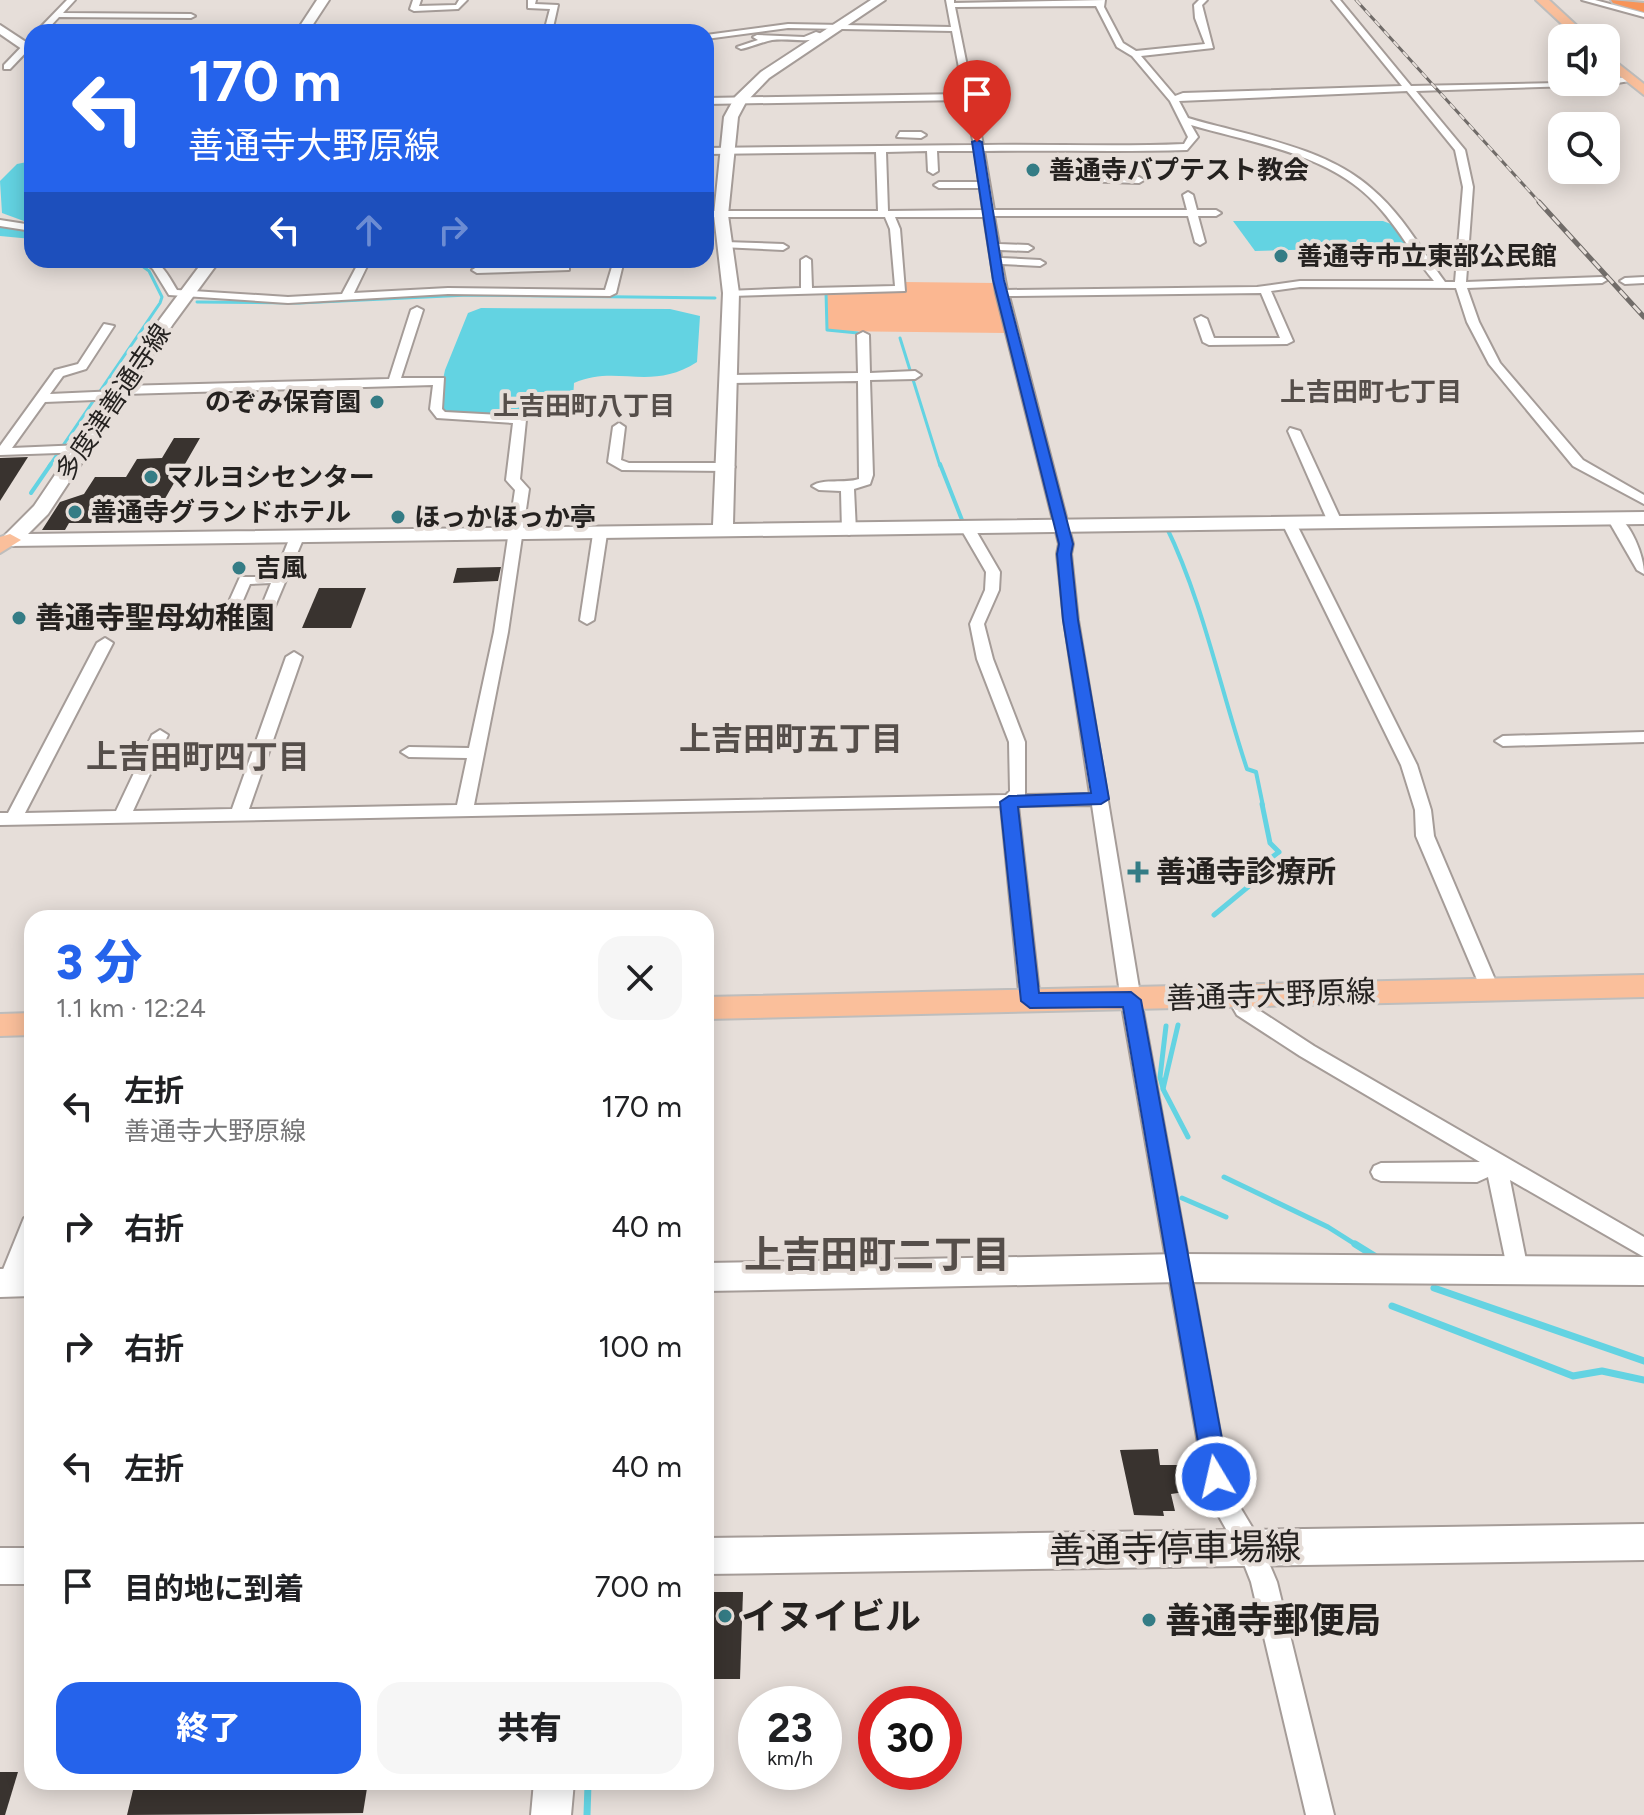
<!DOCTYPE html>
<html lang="ja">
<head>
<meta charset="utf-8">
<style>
	:root { --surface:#fff; --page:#f6f6f6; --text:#202124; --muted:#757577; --accent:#2563eb }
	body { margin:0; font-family:Figtree,"Noto Sans JP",sans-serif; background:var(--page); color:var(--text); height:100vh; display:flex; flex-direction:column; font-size:30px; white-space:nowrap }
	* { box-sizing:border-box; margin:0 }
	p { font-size:26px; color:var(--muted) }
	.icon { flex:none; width:44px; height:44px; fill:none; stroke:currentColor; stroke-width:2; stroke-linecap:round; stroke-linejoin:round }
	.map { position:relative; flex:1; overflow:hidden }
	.details { position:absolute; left:24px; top:910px; width:690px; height:880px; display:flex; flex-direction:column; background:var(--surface); border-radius:24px; box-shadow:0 4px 20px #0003 }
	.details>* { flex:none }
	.top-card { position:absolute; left:24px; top:24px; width:690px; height:244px; border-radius:24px; box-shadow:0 4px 20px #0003; background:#2563eb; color:#fff; overflow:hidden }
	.controls { position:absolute; left:1548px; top:24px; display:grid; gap:16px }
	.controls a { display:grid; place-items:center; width:72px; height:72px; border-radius:16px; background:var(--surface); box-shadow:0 4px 20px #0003; font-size:40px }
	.speed { position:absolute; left:738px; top:1686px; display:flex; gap:16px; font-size:40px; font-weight:700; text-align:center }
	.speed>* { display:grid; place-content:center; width:104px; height:104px; border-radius:50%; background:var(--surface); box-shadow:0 4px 20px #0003; line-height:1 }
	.speed small { font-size:20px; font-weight:400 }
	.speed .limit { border:12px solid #d22; background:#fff; color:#111 }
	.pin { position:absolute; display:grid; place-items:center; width:68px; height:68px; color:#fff; margin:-82px -34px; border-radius:50% 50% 50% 0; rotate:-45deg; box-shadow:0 0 8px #0007 }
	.pin .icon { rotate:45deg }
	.me { position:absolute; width:88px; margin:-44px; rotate:351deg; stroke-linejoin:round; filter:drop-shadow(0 0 6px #0008) }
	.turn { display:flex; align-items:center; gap:28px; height:168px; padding:0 32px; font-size:36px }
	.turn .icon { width:104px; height:104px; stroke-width:2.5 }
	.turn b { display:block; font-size:56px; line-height:68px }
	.lanes { display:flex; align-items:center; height:76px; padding:0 32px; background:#0003; justify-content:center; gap:40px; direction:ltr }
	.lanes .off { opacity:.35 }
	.round { display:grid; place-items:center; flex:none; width:84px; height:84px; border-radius:24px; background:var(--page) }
	.summary { display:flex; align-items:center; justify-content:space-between; height:136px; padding:0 32px }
	h1 { font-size:48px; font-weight:800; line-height:60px; color:var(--accent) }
	.action { display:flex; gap:16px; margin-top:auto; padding:16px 32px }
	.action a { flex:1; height:92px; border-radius:24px; background:var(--accent); color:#fff; font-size:32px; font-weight:800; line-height:92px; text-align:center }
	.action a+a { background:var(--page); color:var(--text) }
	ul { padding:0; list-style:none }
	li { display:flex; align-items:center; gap:24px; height:120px; padding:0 32px }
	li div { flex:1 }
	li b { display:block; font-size:30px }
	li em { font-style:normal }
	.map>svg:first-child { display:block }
	.green { fill:#fbb791 }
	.water { fill:#63d3e2 }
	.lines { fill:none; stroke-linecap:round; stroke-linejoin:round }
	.stream-far3 { stroke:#63d3e2; stroke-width:3 }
	.stream-far2 { stroke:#63d3e2; stroke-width:4 }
	.stream-far1 { stroke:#63d3e2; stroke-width:5 }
	.stream { stroke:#63d3e2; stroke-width:7 }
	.river { fill:#63d3e2; fill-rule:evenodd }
	.building { fill:#39332f }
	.street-casing { stroke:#a59c98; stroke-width:4 }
	.secondary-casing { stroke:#a59c98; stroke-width:4 }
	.primary-casing { stroke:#bebdbc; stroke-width:4 }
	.highway-casing { stroke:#bebdbc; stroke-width:4 }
	.street { fill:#fff; fill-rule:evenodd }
	.secondary { fill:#fff; fill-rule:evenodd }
	.primary { fill:#fabf9b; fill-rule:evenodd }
	.highway { fill:#f79459; fill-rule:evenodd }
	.rail-far1-casing { stroke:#716c69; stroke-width:3 }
	.rail-casing { stroke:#716c69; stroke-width:5 }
	.rail-far1 { stroke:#e6ded9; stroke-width:2; stroke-dasharray:7; stroke-linecap:butt }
	.rail { stroke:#e6ded9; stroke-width:3; stroke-dasharray:10; stroke-linecap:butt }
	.route { fill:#2563eb; stroke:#184099; stroke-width:2 }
	.poi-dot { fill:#347c85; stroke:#e6ded9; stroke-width:3 }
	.labels { text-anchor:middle; stroke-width:8; stroke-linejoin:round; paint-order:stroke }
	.far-poi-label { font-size:26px; font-weight:bold; fill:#252220; stroke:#e6ded9; text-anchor:start }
	.far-neighbourhood-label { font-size:26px; font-weight:bold; fill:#554e4a; stroke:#e6ded9 }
	.far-street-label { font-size:26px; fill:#252220; stroke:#e6ded9 }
	.poi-label { font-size:30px; font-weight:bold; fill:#252220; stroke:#e6ded9; text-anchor:start }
	.street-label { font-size:30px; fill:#252220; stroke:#e6ded9 }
	.neighbourhood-label { font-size:32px; font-weight:bold; fill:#554e4a; stroke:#e6ded9 }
	.near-street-label { font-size:36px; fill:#252220; stroke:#e6ded9 }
	.near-poi-label { font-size:36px; font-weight:bold; fill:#252220; stroke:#e6ded9; text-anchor:start }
	.near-neighbourhood-label { font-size:38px; font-weight:bold; fill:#554e4a; stroke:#e6ded9 }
</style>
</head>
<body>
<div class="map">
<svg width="1644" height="1815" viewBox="0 0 1644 1815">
	<rect width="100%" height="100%" fill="#e6ded9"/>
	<polygon class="green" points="904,282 995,283 1006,333 826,331 826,291 862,294 904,291"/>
	<g class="water">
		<polygon points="32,161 32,224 2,213 0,181 17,164"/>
		<polygon points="1233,221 1383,221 1396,226 1408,247 1255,251"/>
		<path d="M481,308L670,309L700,316L697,362C651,392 616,364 574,383L572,415L442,413L437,408L445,370L468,313Z"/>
	</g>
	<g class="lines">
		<g class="stream-far3">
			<polyline points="826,292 827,330 858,333"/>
			<polyline points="197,302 299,303 468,295 715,298"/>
			<polyline points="900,338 940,466"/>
			<polyline points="49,466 160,303 162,297 149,271 134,260"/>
		</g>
		<g class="stream-far2">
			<polyline points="940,464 962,520"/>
			<polyline points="31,493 51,464"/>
			<path d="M1166,526C1203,602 1220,688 1247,769L1256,772L1263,806"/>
		</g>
		<g class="stream-far1">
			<polyline points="1214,915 1266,872 1268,860 1279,852 1270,843 1262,804"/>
			<polyline points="1178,1025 1163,1089 1188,1137"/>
			<polyline points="1163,1088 1160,1077 1166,1026"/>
			<polyline points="1224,1177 1328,1227 1358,1246"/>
			<polyline points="1182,1198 1226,1217"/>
		</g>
		<g class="stream">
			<polyline points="1355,1244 1376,1257"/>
			<polyline points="1434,1288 1644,1361"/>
			<polyline points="1392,1306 1573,1376 1602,1371 1644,1380"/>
			<polyline points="587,1815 588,1784"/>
		</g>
		<polygon class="river" points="0,224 32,227 32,239 0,236"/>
	</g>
	<g class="building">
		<polygon points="174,438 200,438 159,509 99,509 91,523 69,523 65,530 42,530 60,502 84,494 95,477 126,477 137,459 162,458"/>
		<polygon points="28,457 0,501 0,458"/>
		<polygon points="501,567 498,581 453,583 457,568"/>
		<polygon points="319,588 366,588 351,628 302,628"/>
		<polygon points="1158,1449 1160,1465 1180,1465 1185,1492 1171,1494 1175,1511 1163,1511 1164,1516 1134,1515 1120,1450"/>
		<polygon points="709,1592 743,1592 740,1679 706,1679"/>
		<polygon points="0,1772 18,1772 5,1815 0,1815"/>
		<polygon points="135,1782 368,1782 363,1813 127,1815"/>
	</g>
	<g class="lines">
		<defs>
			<g id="street">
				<polygon points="67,0 75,0 63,13 191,14 195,16 191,18 59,17 45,32 36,32"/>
				<polygon points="413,0 421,0 419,6 456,5 459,0 467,0 458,9 414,11 410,9"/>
				<polygon points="528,0 536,0 535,4 558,5 552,32 544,32 550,9 528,8"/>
				<path d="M946,0H954V3L1105,0L1104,7L1123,43L1136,51L1205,44L1195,18L1194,5L1199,0H1207L1202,5L1213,48L1141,56L1175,96L1183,93L1402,86L1332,0H1340L1411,86L1606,82V79L1631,77L1635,80L1606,85L1416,91L1465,150L1473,187L1466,282L1602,277L1607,280L1602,283L1467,288L1479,322L1500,363L1583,460L1644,495V504L1573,466L1489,364L1467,322L1456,288L1300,287L1271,291L1293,341L1287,344L1209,345L1203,342L1195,319L1201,316L1207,319L1214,338H1280L1261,293L1009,296L1073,544L1071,554L1078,620L1141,1000L1231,1492L1258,1537L1277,1582L1334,1815H1306L1251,1582L1240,1554L1207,1495L1121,1000L1092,805L1018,806L1040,1001L1037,1006H1023L1020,1001L1001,806L0,825V813H8L97,643L105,638L113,643L25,813L116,811L152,735L160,730L168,735L133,811L232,809L286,657L294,652L302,657L249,809L457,805L467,758L409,757L401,752L409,747L469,748L494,632L515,490L506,480L513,423L437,418L430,409L433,385L124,394L123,398L119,399L45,402L12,448L82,445L87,446V452L0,455V446L55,370L78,364L104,324L114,326L86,369L63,376L50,394L117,391L118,387L122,386L389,379L411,310L417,307L423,310L401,378H444L442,409L445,412L520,416L526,420L520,479L529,489L508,632L474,805L1006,795L1010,791L1009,742L977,659L970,624L985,590L986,572L961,529L968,525L975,529L1000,572L999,590L984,624L993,659L1025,742V795L1090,794L1064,620L1057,554L1059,544L996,293L984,217H895L900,229L905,291L731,296L725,293L727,291L801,288V260L806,257L811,260L812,288L895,286L890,229L885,217H706V211H878L876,152L706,154V148L974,145L965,100L706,104V98L964,94L952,31L788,28L706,39V35L788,24L951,27ZM1096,6L1117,47L1132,56L1170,101L1188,137L1184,144C1117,147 1050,144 983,145L955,7ZM1407,91L1455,150L1463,187L1455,282H1445C1422,251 1402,214 1372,189C1324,146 1248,136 1188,118L1179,101ZM1191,125C1253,143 1330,154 1375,203C1398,227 1413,256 1434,281H1300L1257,287L1007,290L1002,264L1040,266L1045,263L1040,260L1001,258L1000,250L1028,251L1033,248L1028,245L999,244L994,216H1188L1195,242L1200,245L1205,242L1198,216H1216L1221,213L1216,210H1197L1193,195L1188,192L1183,195L1187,210H994L984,151C1052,150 1119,152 1187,150L1198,137ZM927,151L928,171L933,174L938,171L937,151H975L979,182H939L934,185L939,188H980L983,210L888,211L886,152Z"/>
				<polygon points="1582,0 1595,0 1644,13 1644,17"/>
				<polygon points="95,28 99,30 98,32 89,32"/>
				<path d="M816,32L828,36C806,44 793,38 772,40C762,42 751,47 741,49L737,47L758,40L753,37L757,35L804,37Z"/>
				<polygon points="29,39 32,39 32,46 10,69 4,69 4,65"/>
				<polygon points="900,132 921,132 926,135 921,138 897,137"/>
				<polygon points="1083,176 1139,177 1144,180 1139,183 1080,181 1078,179"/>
				<polygon points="0,220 32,225 32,231 0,226"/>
				<polygon points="725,242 783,244 788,247 783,250 721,247 720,245"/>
				<path d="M143,260C162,260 167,274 177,290L288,297L342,294L360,260H370L354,293L448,288L605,290L614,260H624L616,293L610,296L448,294L288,303L169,295L153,269Z"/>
				<polygon points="565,265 569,266 569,270 477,273 472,270 477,267"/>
				<polygon points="1644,277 1644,283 1625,284 1620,281 1625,278"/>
				<path d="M863,332L869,335L870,373L915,371L921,375L915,379L870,380L873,475L870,484L854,489L856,531L849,535L842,531L841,491L819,490L812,486C824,478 844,484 859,479L858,381L731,383L725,379L731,375L858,373L857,335Z"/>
				<polygon points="619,423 625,427 621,460 629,463 728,463 735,467 728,471 622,470 608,462 613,427"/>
				<polygon points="1290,428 1300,431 1342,522 1340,525 1335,526 1328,522 1288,431"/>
				<path d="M1614,514C1631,522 1644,556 1644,574L1637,570L1607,518Z"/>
				<polygon points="1289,519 1296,523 1417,765 1431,810 1434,836 1499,989 1497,994 1483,994 1481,989 1416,836 1415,810 1401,765 1282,523"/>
				<polygon points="600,530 607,534 594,620 587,624 580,620 593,534"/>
				<polygon points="297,533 304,537 265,630 255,630 253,627 271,583 250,584 232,626 230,629 220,629 218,626 240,577 274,577 290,537"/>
				<polygon points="1644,732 1644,742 1503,746 1495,741 1503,736"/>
				<polygon points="1235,989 1242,991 1251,1005 1314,1046 1644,1237 1644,1257 1510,1180 1528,1270 1525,1277 1517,1280 1509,1277 1488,1177 1477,1182 1381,1181 1374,1178 1371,1172 1374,1166 1381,1163 1480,1162 1300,1056 1237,1015 1226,996 1228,991"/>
				<polygon points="32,1215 32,1252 17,1289 9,1292 1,1289 0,1277 24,1218"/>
			</g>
			<g id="secondary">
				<polygon points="317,0 329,0 308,32 296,32"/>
				<polygon points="871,0 885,0 769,78 746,102 738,117 728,215 739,293 733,524 1644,512 1644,524 10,546 0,540 34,506 160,319 204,260 220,260 173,324 48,514 28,534 713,525 723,293 714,215 724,117 735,97 761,72"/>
				<polygon points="0,25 32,46 32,56 0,34"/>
				<polygon points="1181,1254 1644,1257 1644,1285 1181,1282 706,1291 706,1263"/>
				<polygon points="32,1268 32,1296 0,1297 0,1269"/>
				<polygon points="1644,1524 1644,1560 706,1574 706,1538"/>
				<rect x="0" y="1548" width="32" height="36"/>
				<polygon points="534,1782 574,1782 571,1815 531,1815"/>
			</g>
			<g id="primary">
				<polygon points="1536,0 1549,0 1590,38 1577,38"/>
				<polygon points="1606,54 1644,84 1644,95 1606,65"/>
				<polygon points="10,534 21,540 0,553 0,537"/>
				<polygon points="1644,975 1644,997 706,1019 706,997"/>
				<polygon points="32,1013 32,1035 0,1036 0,1014"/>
			</g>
			<polygon id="highway" points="1611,0 1644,3 1644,12 1613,3"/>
		</defs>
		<use href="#street" class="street-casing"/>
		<use href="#secondary" class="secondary-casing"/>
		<use href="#primary" class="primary-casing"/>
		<use href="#highway" class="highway-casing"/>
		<use href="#street" class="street"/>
		<use href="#secondary" class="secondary"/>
		<use href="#primary" class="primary"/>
		<use href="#highway" class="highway"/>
		<defs>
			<polyline id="rail-far1" points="1356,0 1541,204"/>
			<polyline id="rail" points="1539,202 1644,317"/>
		</defs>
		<use href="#rail-far1" class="rail-far1-casing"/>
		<use href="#rail" class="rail-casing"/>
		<use href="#rail-far1" class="rail-far1"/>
		<use href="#rail" class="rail"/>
	</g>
	<polygon class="route" points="977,140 982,142 1004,280 1073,544 1071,554 1078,620 1109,799 1101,804 1018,807 1039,993 1131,992 1141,1000 1229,1477 1225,1485 1216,1488 1208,1485 1204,1477 1123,1007 1030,1008 1021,1001 1000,802 1009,796 1091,793 1063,620 1057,554 1059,544 993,280 972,142"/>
	<g class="poi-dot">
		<circle cx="1033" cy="170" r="8"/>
		<circle cx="1281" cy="256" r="8"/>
		<circle cx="377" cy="402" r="8"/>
		<circle cx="151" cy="477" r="8"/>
		<circle cx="75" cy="512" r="8"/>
		<circle cx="398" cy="517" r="8"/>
		<circle cx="239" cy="568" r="8"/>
		<circle cx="19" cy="618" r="8"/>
		<path d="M1134 860h8v8h8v8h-8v8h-8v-8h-8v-8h8z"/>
		<circle cx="725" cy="1616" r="8"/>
		<circle cx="1149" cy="1620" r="8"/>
	</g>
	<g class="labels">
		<g class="far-poi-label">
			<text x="1049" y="179">善通寺バプテスト教会</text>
			<text x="1297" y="265">善通寺市立東部公民館</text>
			<text x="361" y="411" text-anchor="end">のぞみ保育園</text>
			<text x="167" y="486">マルヨシセンター</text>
			<text x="91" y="521">善通寺グランドホテル</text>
			<text x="414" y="526">ほっかほっか亭</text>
			<text x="255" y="577">吉風</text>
		</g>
		<g class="far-neighbourhood-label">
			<text x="1371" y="401">上吉田町七丁目</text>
			<text x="584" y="415">上吉田町八丁目</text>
		</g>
		<g class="far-street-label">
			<text transform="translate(113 402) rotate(-56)" y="9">多度津善通寺線</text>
		</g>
		<g class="poi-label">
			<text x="35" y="628">善通寺聖母幼稚園</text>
			<text x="1156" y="882">善通寺診療所</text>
		</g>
		<g class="street-label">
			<text transform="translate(1271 995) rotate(-2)" y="10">善通寺大野原線</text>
		</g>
		<g class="neighbourhood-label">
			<text x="791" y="750">上吉田町五丁目</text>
			<text x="198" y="768">上吉田町四丁目</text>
		</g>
		<g class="near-street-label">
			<text transform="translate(1175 1548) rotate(-1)" y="13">善通寺停車場線</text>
		</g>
		<g class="near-poi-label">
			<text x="741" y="1629">イヌイビル</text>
			<text x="1165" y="1633">善通寺郵便局</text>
		</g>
		<g class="near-neighbourhood-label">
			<text x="877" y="1268">上吉田町二丁目</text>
		</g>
	</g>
</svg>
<div class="controls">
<a><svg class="icon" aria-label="sound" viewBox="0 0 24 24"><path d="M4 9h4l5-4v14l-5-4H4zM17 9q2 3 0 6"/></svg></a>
<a><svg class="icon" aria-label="search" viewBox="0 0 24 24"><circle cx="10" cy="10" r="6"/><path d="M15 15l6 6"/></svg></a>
</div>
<div class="speed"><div>23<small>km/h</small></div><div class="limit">30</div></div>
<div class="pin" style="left:977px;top:142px;background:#d93025"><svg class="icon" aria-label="arrive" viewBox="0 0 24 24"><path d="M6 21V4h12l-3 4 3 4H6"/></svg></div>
<svg class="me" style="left:1216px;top:1477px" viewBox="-20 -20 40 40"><circle r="17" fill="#2563eb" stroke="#fff" stroke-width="3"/><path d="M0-11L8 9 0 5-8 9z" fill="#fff"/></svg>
<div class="top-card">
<div class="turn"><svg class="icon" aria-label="left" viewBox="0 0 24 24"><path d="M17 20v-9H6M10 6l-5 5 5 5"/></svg><div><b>170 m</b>善通寺大野原線</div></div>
<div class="lanes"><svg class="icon" aria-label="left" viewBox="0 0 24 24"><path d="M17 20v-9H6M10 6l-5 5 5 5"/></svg><svg class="icon off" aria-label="ahead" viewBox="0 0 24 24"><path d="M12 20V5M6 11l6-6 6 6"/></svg><svg class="icon off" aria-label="right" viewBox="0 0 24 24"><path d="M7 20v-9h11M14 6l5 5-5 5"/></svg></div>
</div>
<section class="details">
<div class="summary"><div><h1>3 分</h1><p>1.1 km · 12:24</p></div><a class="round"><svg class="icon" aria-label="close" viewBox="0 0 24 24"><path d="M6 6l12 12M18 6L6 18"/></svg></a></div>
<ul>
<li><svg class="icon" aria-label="left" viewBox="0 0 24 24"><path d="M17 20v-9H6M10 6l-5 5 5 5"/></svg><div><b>左折</b><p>善通寺大野原線</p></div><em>170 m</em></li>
<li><svg class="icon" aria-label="right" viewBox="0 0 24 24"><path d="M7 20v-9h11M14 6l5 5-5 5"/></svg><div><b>右折</b></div><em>40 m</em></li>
<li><svg class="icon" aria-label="right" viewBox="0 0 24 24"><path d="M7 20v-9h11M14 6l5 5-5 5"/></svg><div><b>右折</b></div><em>100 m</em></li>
<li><svg class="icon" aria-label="left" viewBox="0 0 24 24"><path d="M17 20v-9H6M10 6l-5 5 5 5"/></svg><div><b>左折</b></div><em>40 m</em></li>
<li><svg class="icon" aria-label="arrive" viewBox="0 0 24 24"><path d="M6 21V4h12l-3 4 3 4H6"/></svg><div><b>目的地に到着</b></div><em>700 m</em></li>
</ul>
<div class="action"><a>終了</a><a>共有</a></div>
</section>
</div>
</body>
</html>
